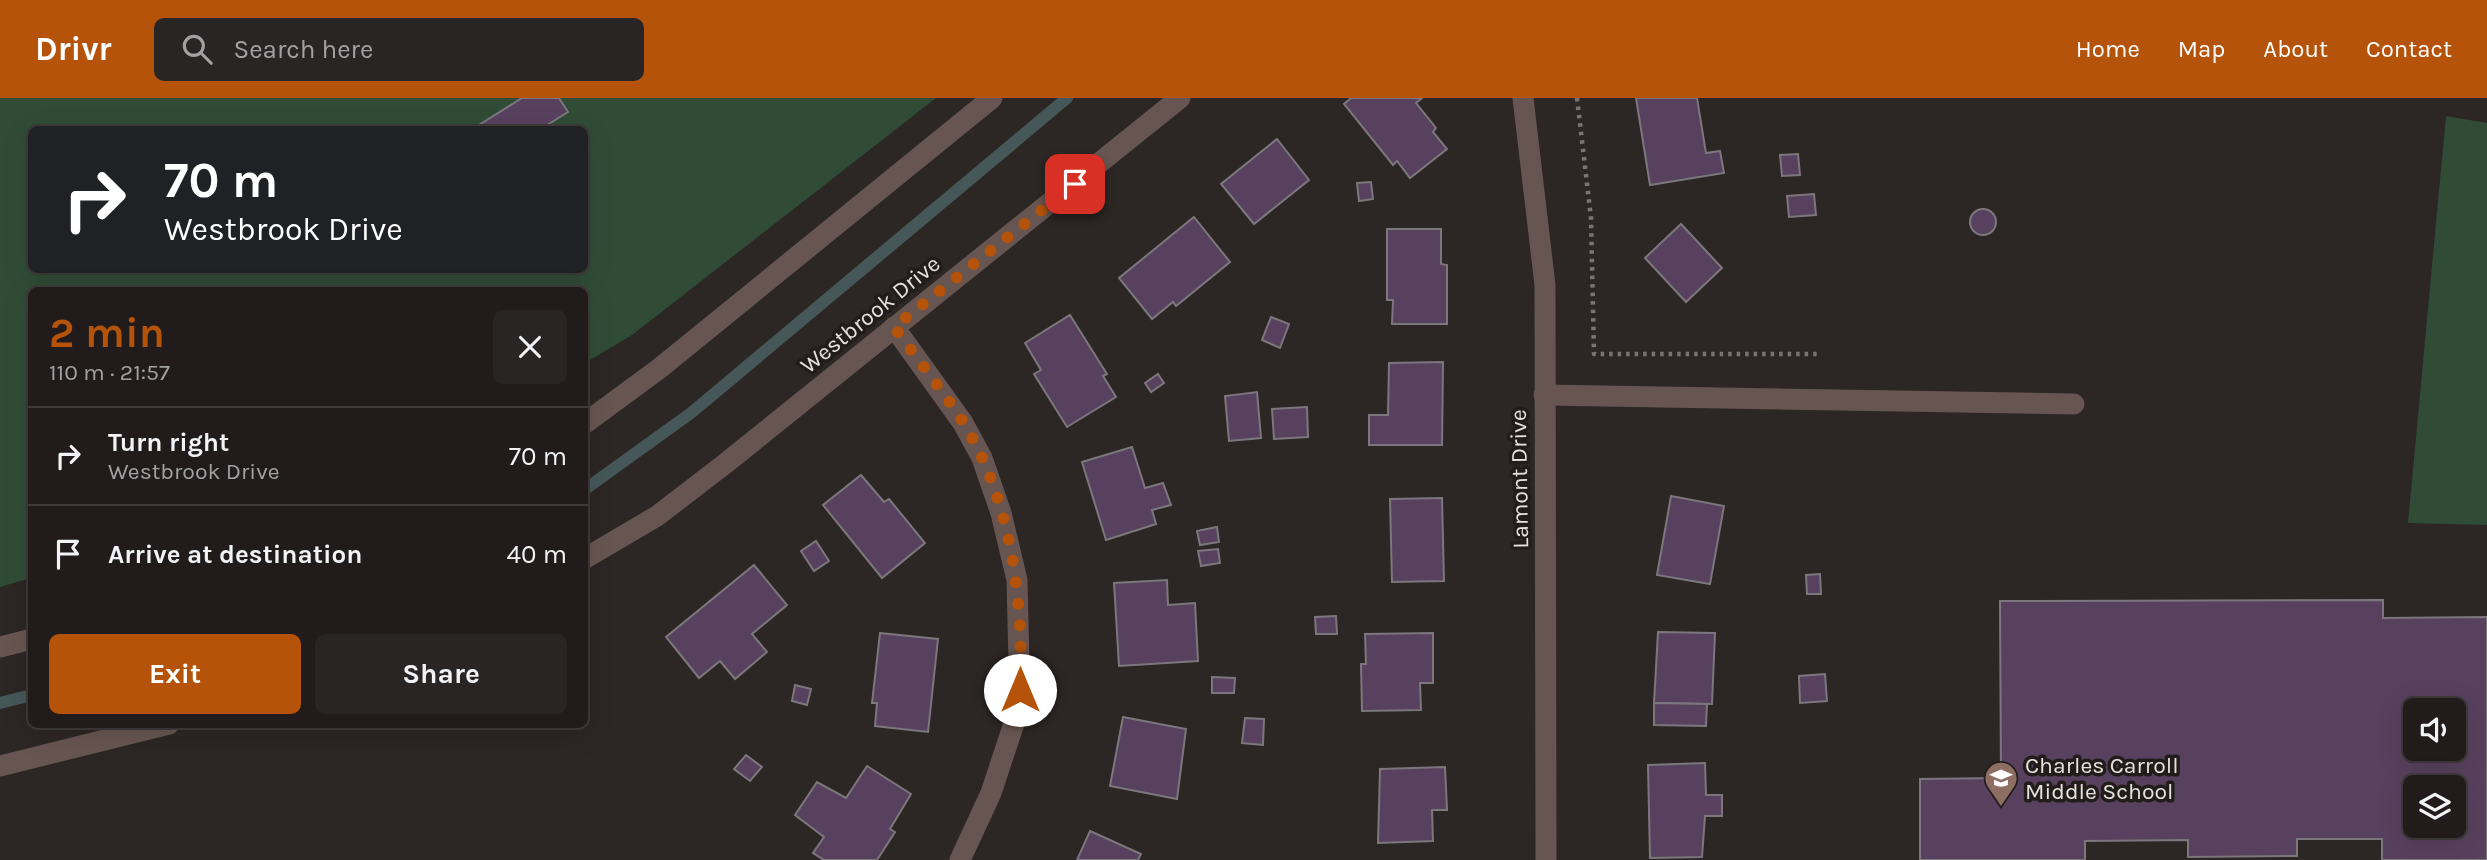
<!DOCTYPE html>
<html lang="en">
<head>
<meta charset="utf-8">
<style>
	:root { --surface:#211c1b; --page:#292524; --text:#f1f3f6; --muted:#a2a1a3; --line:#3e3a3a; --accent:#b45309 }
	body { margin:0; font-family:Karla,sans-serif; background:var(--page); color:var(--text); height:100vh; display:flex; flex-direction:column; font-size:26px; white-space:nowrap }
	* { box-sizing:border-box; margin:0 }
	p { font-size:23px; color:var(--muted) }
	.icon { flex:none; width:38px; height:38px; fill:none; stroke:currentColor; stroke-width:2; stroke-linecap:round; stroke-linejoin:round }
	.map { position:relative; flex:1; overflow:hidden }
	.drawer { position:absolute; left:28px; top:189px; width:560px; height:441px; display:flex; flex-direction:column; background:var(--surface); border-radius:10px; box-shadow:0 7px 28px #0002,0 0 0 2px var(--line) }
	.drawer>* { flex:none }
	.hud { position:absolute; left:28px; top:28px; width:560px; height:147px; border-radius:10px; box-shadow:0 7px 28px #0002,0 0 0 2px var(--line); background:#202124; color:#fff; overflow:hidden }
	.tools { position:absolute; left:2403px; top:600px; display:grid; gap:14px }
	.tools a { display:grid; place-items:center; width:63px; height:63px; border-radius:10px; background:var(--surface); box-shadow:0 7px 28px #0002,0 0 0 2px var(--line); font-size:35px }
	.pin { position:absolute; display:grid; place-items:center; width:60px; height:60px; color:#fff; margin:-30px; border-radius:14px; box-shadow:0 4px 10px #0006 }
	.me { position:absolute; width:77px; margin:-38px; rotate:0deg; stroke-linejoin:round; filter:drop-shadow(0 0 5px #0008) }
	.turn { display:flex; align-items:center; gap:24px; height:147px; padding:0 21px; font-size:32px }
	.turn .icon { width:91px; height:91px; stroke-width:2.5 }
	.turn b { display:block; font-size:49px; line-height:60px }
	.round { display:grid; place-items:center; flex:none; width:74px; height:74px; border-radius:10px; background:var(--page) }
	.overview { display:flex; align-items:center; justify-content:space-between; height:119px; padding:0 21px }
	h1 { font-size:42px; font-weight:700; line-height:52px; color:var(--accent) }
	.button { display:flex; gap:14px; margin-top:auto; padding:14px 21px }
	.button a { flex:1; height:80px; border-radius:10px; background:var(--accent); color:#fff; font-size:28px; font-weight:700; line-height:80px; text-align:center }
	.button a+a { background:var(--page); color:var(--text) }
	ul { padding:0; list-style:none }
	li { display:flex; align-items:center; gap:21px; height:98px; padding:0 21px; border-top:2px solid var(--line) }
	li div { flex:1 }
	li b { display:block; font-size:26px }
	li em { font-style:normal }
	header { display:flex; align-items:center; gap:42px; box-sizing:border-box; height:98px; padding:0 35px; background:var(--accent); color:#fff }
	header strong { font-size:33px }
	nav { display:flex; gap:38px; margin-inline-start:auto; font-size:24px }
	.search { width:490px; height:63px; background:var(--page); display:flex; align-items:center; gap:18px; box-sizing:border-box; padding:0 24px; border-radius:10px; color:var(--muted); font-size:26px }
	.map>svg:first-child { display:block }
	.green { fill:#304c37; fill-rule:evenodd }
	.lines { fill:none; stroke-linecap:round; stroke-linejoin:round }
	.stream { stroke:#46575a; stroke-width:12 }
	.building { fill:#58415e; stroke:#7b777c; stroke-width:2; fill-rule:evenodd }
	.path { stroke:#7a7573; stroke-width:4.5; stroke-dasharray:3.5 5; stroke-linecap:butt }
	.minor { stroke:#675551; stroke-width:21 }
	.route { stroke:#b45309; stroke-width:12; stroke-dasharray:0 21.6 }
	.labels { text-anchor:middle; stroke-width:7; stroke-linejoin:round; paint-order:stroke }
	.street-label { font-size:23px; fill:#e6e2e0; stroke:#221d1b }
	.poi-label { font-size:23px; fill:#e6e2e0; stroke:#221d1b; text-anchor:start }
</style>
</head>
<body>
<header>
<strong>Drivr</strong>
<div class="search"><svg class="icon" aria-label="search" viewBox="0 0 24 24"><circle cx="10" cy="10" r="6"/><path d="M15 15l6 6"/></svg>Search here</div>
<nav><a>Home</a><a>Map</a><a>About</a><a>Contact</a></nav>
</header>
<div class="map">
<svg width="2487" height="762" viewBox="0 0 2487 762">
	<rect width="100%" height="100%" fill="#2c2624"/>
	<g class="green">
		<path d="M0,0H936L632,237L585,265L584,192H32L31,480L0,489ZM32,32H584V172H32Z"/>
		<polygon points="2446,18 2487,25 2487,427 2408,425"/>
	</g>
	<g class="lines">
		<g class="stream">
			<polyline points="584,392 691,315 1067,0"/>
			<polyline points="0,605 32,597"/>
		</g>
	</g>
	<g class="building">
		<polygon points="522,0 559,0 568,14 539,32 471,32"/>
		<polygon points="1351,0 1422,0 1416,5 1436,30 1433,34 1447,51 1410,80 1397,63 1393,67 1344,6"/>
		<polygon points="1636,0 1697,0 1706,55 1720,53 1724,75 1650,87"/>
		<polygon points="1277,41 1309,82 1254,126 1221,86"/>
		<polygon points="1798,56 1800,77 1782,78 1780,57"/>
		<polygon points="1371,84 1373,101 1359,103 1357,85"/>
		<polygon points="1814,96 1816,117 1789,119 1787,98"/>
		<circle cx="1983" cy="124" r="13"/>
		<polygon points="1194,119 1230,164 1176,208 1173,204 1152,221 1119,180"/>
		<polygon points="1681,126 1722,170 1686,204 1645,160"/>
		<polygon points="1387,131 1441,131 1441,166 1447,167 1447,226 1392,226 1393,202 1387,202"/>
		<polygon points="1070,217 1107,276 1103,278 1116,299 1067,329 1034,276 1041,272 1025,245"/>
		<polygon points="1271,219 1289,226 1280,250 1262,242"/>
		<polygon points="1443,264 1442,347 1369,347 1369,317 1388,317 1389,265"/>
		<polygon points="1158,276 1164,285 1151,294 1145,285"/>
		<polygon points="1257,294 1261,340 1229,343 1225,298"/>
		<polygon points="1307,309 1308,339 1274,341 1272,311"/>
		<polygon points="1132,349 1145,390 1163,385 1171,407 1152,412 1156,426 1106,442 1082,364"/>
		<polygon points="861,377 884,404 889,401 925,445 882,480 823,407"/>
		<polygon points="1671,398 1724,408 1710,486 1657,477"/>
		<polygon points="1442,400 1444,483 1392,484 1390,401"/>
		<polygon points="1217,429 1219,444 1200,447 1197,433"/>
		<polygon points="816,443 829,463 814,473 801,453"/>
		<polygon points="1218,451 1220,465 1201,468 1198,453"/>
		<polygon points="754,467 787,507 752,536 767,554 735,581 720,563 699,580 666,539"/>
		<polygon points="1820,476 1821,496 1807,496 1806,477"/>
		<polygon points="1167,482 1168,507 1195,505 1198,563 1119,568 1114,485"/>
		<path d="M2383,502V520L2487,519V762H2382V741H2297V758L2188,759V742L2085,743V762H1920V681L2001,680L2000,503ZM2415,612H2454V651H2415ZM2415,690H2454V728H2415Z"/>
		<polygon points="1336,518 1337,536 1316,536 1315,519"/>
		<polygon points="1658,534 1715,535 1712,606 1654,605"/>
		<polygon points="880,535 938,541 928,634 875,628 877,605 872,605"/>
		<polygon points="1433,535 1433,585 1420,585 1421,612 1362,613 1361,566 1366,566 1365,536"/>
		<polygon points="1825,576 1827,603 1800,605 1799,578"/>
		<polygon points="1212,579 1235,580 1234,595 1212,595"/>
		<polygon points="795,587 811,591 807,607 792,603"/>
		<polygon points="1654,605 1707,606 1706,628 1654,627"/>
		<polygon points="1123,619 1186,631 1177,701 1110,688"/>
		<polygon points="1245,620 1264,621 1263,647 1242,645"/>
		<polygon points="746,657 762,669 750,683 734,671"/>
		<polygon points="1705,665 1706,697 1722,697 1722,718 1705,718 1702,759 1650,760 1648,667"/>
		<polygon points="867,668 911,696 890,731 895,734 877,762 824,762 813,755 824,739 795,717 817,684 846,700"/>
		<polygon points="1445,669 1447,712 1432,712 1433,743 1378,745 1380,671"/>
		<polygon points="1090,733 1141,756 1138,762 1077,762"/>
	</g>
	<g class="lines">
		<polyline class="path" points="1577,0 1591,120 1594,256 1820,256"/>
		<g class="minor">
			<polyline points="1523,0 1545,187 1546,762"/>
			<polyline points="894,229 963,325 982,360 1001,415 1017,482 1020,607 991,695 960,762"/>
			<polyline points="1544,297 2074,306"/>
			<polyline points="584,326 660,270 992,0"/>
			<polyline points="584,461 657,418 726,365 1180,0"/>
			<polyline points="0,549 32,541"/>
			<polyline points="0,668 169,626"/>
		</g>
	</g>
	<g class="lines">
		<path class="route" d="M1020,592C1024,502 1011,402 963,324C942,291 917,261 894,229L1075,86"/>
	</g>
	<defs>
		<symbol id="school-pin" viewBox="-11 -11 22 30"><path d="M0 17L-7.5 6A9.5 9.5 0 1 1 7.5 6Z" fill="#8d6e63" stroke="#221d1b"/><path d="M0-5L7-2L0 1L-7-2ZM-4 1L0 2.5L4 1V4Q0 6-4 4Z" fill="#fff"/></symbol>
	</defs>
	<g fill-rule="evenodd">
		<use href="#school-pin" x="1982" y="661" width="38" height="52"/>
	</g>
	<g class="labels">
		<g class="street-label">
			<text transform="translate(870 216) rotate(-39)" y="8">Westbrook Drive</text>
			<text transform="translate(1519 381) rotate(-91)" y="8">Lamont Drive</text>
		</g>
		<g class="poi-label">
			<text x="2025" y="675">Charles Carroll<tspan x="2025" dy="26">Middle School</tspan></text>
		</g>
	</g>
</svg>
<div class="tools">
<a><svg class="icon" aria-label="sound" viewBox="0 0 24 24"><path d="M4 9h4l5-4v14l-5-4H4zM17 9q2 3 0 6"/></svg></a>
<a><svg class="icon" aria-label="layers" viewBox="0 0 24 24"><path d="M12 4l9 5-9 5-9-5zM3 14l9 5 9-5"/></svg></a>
</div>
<div class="pin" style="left:1075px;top:86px;background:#d93025"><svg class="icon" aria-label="arrive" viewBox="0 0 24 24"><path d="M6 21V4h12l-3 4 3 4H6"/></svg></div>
<svg class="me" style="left:1020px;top:592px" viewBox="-20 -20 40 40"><circle r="19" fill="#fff"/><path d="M0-13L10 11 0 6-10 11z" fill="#b45309"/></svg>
<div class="hud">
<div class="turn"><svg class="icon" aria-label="right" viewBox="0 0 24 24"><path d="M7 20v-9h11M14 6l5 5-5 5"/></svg><div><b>70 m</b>Westbrook Drive</div></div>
</div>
<section class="drawer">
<div class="overview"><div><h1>2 min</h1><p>110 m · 21:57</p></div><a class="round"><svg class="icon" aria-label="close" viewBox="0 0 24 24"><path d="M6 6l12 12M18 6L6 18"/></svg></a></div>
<ul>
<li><svg class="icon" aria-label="right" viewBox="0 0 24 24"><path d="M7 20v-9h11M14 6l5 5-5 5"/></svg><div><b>Turn right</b><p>Westbrook Drive</p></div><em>70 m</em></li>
<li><svg class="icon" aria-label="arrive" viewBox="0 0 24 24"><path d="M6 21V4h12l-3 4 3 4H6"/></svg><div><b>Arrive at destination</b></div><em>40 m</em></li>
</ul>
<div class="button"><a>Exit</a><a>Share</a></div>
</section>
</div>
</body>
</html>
